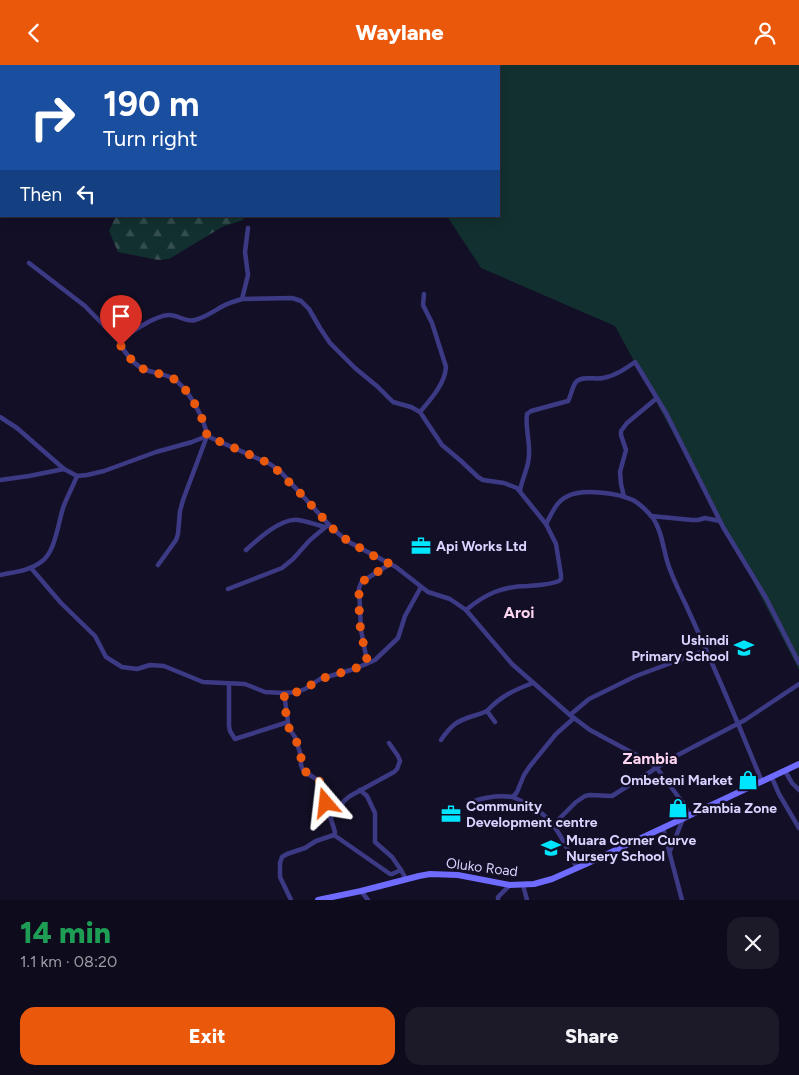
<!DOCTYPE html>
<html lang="en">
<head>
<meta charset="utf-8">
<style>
	:root { --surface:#0e0b1c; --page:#1c1929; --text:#f1f3f6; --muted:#9b9ba3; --line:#2e2b3b; --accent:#ea580c }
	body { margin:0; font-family:Figtree,sans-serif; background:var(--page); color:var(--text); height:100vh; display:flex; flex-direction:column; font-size:19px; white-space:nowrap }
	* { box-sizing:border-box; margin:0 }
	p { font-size:16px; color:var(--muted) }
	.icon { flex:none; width:28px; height:28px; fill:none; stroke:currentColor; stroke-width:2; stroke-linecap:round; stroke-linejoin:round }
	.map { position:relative; height:835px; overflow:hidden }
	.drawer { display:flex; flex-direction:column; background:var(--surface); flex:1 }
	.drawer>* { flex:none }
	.top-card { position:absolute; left:0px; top:0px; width:500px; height:152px; box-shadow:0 2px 12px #0003,0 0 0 1px var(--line); background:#1a4fa0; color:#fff; overflow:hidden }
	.pin { position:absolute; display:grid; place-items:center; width:42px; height:42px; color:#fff; margin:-51px -21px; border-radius:50% 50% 50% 0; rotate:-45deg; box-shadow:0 0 5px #0007 }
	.pin .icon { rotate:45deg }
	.me { position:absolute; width:55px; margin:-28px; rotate:343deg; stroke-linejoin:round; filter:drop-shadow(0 0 4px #0008) }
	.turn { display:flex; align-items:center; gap:18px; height:105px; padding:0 20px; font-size:22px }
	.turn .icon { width:65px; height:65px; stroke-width:2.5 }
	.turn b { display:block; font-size:35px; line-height:42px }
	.then { display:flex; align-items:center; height:48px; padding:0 20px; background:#0003; gap:10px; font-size:19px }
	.round { display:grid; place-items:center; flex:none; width:52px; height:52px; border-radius:15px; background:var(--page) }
	.head { display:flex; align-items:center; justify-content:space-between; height:85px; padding:0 20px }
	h1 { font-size:30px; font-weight:800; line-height:38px; color:#1e9e55 }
	.cta { display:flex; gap:10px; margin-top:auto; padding:10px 20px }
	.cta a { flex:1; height:58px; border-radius:15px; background:var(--accent); color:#fff; font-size:20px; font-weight:800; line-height:58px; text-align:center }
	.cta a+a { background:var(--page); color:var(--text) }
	header { display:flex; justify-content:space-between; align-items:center; height:65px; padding:0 20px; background:var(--accent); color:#fff; font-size:22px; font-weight:800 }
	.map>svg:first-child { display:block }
	.grass { fill:#12302f }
	.forest { fill:url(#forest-firs) }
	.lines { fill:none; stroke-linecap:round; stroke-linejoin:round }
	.minor { stroke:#3d3a85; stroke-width:4.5 }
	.secondary { stroke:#6f6bff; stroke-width:6 }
	.route { stroke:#ea580c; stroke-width:9; stroke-dasharray:0 16.2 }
	.labels { text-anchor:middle; stroke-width:5; stroke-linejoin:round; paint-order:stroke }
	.poi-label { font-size:14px; font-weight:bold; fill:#d9d4ff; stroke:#130f26; text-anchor:start }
	.street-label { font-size:14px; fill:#d9d4ff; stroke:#130f26 }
	.quarter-label { font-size:16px; font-weight:bold; fill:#ffd6f0; stroke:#130f26 }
</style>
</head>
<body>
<header><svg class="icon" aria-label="back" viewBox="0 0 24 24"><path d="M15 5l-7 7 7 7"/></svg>Waylane<svg class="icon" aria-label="person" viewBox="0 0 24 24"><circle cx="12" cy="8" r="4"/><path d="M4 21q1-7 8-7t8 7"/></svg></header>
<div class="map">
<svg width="799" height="835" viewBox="0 0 799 835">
	<defs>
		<pattern id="forest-firs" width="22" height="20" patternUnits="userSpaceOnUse" patternTransform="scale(1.25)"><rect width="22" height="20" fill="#12302f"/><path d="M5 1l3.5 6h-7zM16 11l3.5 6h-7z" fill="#344d4e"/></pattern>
	</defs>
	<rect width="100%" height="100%" fill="#130f26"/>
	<polygon class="grass" points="410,0 799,0 799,605 742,495 615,261 481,203 447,151 499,151 499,1 410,1"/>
	<polygon class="forest" points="116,151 244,151 243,155 222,162 169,194 158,195 118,187 109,166"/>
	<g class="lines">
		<g class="minor">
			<polyline points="29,198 85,241 120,277"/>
			<polyline points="242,234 292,233 301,236 309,244 320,263 330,278 355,303 378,322 393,337 411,342 420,347 442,380 461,396 478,412 483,415 504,418 517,423 546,459"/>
			<path d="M420,347C430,335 445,319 446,302L432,258L423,240L424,229"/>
			<polyline points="0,352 17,363 64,404 77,411 87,410 104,406 156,387 192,377 207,371 270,399 280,406 332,463 347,476 396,502 428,527 450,534 466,545 512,599 570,650 590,665 642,693 656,702 683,738 689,750"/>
			<polyline points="0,415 29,411 64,404"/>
			<path d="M520,426C522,413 529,402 529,390C530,376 525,362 527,349L531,346L568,336C571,331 572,322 576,317C582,310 595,315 603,313C615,311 625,304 635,297L666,348L723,462L766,533L799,598"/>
			<polyline points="624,432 621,419 620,407 626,385 621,370 621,366 627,358 657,333"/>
			<polyline points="651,451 692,455 698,455 705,453 720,456"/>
			<path d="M246,485C258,474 281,453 298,455C307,456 316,460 325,462"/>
			<path d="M158,500L176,475L178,469L180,446L183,435L207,371C205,354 187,321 172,313C164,309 155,308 146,305C135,301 125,289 120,278C127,268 157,250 169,250C179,250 186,258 195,255C206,252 214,246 223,241C229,238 235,236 242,234L248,210L245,187L248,163"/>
			<polyline points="31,503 61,538 95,571 106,592 122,602 137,604 150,600 164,601 203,617 245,619 265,627 284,628"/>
			<path d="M0,510C14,507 29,506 41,497C55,488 58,459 63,443C67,432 73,421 77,411"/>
			<polyline points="228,524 282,503 293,494 310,475 328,460"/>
			<path d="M466,545C485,529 503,521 528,521C539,520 549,520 559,516L561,514V510L556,479L546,459C551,450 556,437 566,432C582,423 617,428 633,435C640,439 648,447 653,453C664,469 663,490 671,507C675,518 680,528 685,538C712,597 738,657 762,717"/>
			<polyline points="366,599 375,595 398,573 405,551 421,522"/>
			<polyline points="229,619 229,661 230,666 235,674 288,657 284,628 297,627 305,624 320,614 354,604 366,599 366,591 361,565 359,523 361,518 363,516 390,499"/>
			<polyline points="570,650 589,634 636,611 706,585"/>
			<polyline points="288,657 288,662 295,672 297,678 301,691 301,700 303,705 308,709 318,715 324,723 326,738 335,767 334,770 316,776 305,783 287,789 282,792 280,798 280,812 291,835"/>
			<path d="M495,657L487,646C501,631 514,625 533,618"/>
			<path d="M441,675C445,669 450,663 455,659C464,652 477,651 487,646"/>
			<polyline points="785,706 792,718 799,725"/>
			<polyline points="772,713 779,729 799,763"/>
			<polyline points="360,725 367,731 375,748 375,777 392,792 401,805"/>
			<path d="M513,732C525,738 537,743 547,753C560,766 568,786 577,803"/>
			<path d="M471,737C485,732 499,730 513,732L517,727L524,710L530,701L556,669L574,653"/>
			<polyline points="330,753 345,735 350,731 394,707 397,704 400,696 398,691 389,678"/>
			<polyline points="553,760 576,737 585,731 590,730 612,731 672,693 745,655 799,619"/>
			<polyline points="663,763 682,835"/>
			<polyline points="334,770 390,809 392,809 401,805 406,814"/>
			<polyline points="670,786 683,754"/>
			<polyline points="523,820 527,835"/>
			<polyline points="361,826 368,835"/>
			<polyline points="498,835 498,832 510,820"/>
		</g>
		<polyline class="secondary" points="318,835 361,826 419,811 430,809 458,810 510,820 534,819 552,814 586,799 799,699"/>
	</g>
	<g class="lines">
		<path class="route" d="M121,281C128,290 134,301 146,305C154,308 163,309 172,313C187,320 205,354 207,371L264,396L274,402L304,432L332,463L342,472L370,489L390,499L363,516L361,518L359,523C359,538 359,553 361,568C362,578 369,589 366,599L354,604L320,614L305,624L297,627L284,628L287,660L295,672L297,678L301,691V700L303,705L322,718L324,723L326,738"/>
	</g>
	<defs>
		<symbol id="office-bare" viewBox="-9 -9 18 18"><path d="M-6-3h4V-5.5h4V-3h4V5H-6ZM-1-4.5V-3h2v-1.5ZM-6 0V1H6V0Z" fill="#00e5ff" stroke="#130f26" stroke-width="2.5" paint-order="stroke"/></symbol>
		<symbol id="school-bare" viewBox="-9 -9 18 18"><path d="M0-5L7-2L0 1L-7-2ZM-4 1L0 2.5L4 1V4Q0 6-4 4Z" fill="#00e5ff" stroke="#130f26" stroke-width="2.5" paint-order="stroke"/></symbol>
		<symbol id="shop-bare" viewBox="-9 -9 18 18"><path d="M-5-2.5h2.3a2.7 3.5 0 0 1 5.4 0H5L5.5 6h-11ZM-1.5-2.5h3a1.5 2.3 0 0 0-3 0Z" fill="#00e5ff" stroke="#130f26" stroke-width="2.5" paint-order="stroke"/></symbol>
	</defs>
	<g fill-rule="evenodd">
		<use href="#office-bare" x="407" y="467" width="28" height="28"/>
		<use href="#school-bare" x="730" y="569" width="28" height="28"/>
		<use href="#shop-bare" x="734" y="701" width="28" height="28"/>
		<use href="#shop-bare" x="664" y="729" width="28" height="28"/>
		<use href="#office-bare" x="437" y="735" width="28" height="28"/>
		<use href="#school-bare" x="537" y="769" width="28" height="28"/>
	</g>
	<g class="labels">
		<g class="poi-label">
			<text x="436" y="486">Api Works Ltd</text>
			<text x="729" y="580" text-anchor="end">Ushindi<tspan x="729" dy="16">Primary School</tspan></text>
			<text x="733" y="720" text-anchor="end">Ombeteni Market</text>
			<text x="466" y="746">Community<tspan x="466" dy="16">Development centre</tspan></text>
			<text x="693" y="748">Zambia Zone</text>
			<text x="566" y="780">Muara Corner Curve<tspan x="566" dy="16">Nursery School</tspan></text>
		</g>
		<g class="street-label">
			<text transform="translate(482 802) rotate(7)" y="5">Oluko Road</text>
		</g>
		<g class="quarter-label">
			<text x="519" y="553">Aroi</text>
			<text x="650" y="699">Zambia</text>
		</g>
	</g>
</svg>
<div class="pin" style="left:121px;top:281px;background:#d93025"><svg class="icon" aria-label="arrive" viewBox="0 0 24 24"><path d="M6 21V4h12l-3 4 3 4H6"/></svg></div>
<svg class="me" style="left:326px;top:738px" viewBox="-20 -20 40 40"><path d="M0-17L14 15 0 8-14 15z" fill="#ea580c" stroke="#fff" stroke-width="4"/></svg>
<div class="top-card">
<div class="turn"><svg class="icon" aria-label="right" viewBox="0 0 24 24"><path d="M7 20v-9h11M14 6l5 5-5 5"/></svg><div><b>190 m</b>Turn right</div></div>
<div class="then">Then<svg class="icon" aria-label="left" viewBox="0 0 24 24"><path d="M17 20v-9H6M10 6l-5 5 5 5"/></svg></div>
</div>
</div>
<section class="drawer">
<div class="head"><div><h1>14 min</h1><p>1.1 km · 08:20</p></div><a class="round"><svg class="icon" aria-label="close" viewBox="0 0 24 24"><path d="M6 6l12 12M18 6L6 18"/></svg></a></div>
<div class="cta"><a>Exit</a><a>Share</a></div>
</section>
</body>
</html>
